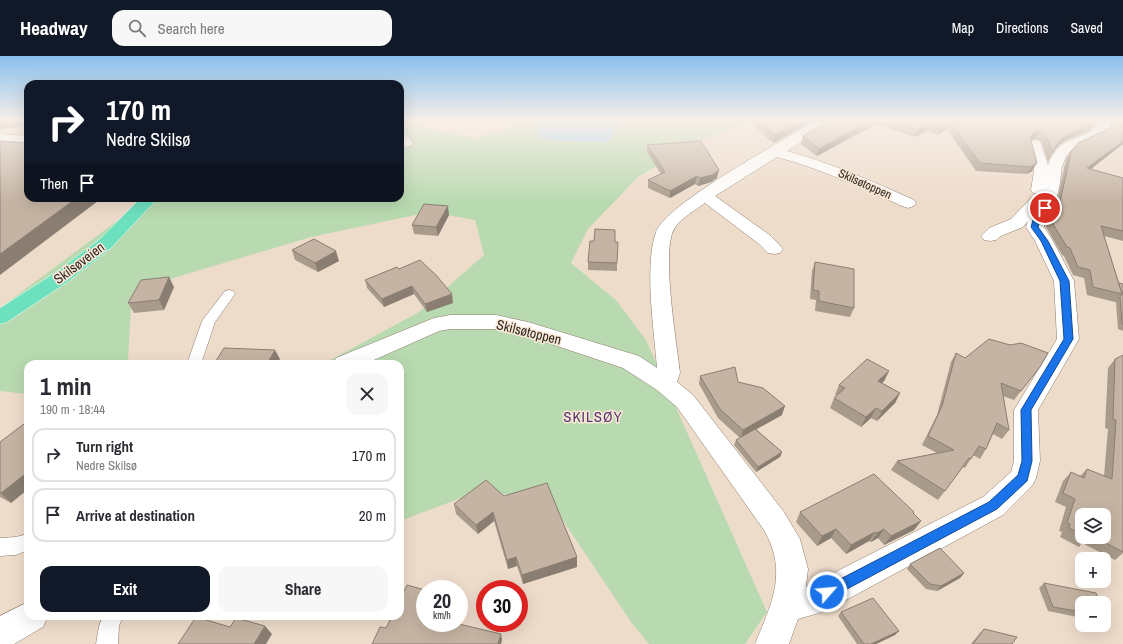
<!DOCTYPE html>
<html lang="en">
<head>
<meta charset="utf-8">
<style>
	:root { --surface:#fff; --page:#f7f7f7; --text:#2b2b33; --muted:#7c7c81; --line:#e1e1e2; --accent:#111827 }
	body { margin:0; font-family:"Archivo Narrow",sans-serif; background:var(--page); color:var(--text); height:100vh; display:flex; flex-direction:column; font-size:15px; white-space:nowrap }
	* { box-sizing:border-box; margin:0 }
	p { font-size:13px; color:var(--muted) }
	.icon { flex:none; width:22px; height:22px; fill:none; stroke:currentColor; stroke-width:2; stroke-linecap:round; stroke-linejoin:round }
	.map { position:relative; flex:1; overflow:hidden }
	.details { position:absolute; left:24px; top:304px; width:380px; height:260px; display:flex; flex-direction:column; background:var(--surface); border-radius:12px; box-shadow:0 4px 16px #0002 }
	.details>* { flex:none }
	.banner { position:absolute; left:24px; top:24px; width:380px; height:122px; border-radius:12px; box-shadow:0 4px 16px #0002; background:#111827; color:#fff; overflow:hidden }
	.tools { position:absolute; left:1075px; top:452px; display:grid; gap:8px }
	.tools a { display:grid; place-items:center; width:36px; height:36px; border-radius:8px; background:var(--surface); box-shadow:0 4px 16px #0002; font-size:20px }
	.speed { position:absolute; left:416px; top:524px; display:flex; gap:8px; font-size:20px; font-weight:700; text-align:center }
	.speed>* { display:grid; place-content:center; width:52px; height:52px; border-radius:50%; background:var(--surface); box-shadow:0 4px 16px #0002; line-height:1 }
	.speed small { font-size:10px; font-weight:400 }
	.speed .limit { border:6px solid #d22; background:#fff; color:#111 }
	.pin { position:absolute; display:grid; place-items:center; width:34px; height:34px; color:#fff; margin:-17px; border:2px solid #fff; border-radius:50%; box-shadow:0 1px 4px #0007 }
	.me { position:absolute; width:44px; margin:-22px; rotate:63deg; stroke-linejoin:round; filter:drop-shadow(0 0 3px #0008) }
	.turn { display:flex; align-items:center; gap:14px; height:84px; padding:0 16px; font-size:18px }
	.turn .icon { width:52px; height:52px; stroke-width:2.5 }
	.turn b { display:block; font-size:28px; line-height:34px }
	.then { display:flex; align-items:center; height:38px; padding:0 16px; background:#0003; gap:8px; font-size:15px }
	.round { display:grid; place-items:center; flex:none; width:42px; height:42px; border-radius:12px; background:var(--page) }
	.head { display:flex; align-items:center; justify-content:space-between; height:68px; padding:0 16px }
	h1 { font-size:24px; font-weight:700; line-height:30px }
	.primary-button { display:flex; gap:8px; margin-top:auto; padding:8px 16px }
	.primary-button a { flex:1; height:46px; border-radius:12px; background:var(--accent); color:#fff; font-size:16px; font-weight:700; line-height:46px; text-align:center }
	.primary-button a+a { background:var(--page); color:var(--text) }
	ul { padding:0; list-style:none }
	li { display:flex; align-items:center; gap:12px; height:54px; margin:0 8px 6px; padding:0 8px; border:2px solid var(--line); border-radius:12px }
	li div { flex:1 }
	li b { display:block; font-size:15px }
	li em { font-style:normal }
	header { display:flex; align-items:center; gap:24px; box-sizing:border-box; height:56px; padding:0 20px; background:var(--accent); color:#fff }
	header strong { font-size:19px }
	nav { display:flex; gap:22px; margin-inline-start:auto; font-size:14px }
	.search { width:280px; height:36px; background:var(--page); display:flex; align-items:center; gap:10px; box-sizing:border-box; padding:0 14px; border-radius:12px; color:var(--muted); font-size:15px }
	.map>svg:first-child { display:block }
	.green { fill:#b9dab0 }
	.water { fill:#98d0f4 }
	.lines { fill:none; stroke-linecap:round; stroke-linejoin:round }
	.service-casing { stroke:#8c7c6c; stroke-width:1 }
	.minor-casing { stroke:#8c7c6c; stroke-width:1 }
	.primary-casing { stroke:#fff; stroke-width:1 }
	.service { fill:#fff; fill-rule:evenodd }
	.minor { fill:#fff; fill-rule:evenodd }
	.primary { fill:#6de1be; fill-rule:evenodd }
	.wall { fill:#a99b8c; fill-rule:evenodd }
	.shaded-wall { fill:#8a7e72 }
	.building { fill:#c5b4a3; stroke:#8a7e72 }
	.route { fill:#1a73e8; stroke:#114b97 }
	.labels { text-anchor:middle; stroke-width:3; stroke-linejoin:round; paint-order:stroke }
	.far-street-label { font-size:12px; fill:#312b24; stroke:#fbe9d8 }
	.street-label { font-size:14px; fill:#312b24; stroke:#fbe9d8 }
	.neighbourhood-label { font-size:15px; letter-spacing:1px; fill:#56356e; stroke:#fbe9d8 }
</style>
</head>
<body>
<header>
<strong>Headway</strong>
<div class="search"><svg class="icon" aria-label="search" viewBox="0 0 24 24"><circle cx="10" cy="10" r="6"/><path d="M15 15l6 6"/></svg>Search here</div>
<nav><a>Map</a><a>Directions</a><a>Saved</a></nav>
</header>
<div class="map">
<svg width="1123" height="588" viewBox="0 0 1123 588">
	<rect width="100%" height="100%" fill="#eedccb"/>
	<polygon class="green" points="536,64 538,81 561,85 608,86 614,74 629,64 750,64 695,87 638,121 588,173 571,207 616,244 646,284 767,556 745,588 649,588 631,566 548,442 477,436 400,465 400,308 323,308 419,256 484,199 475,164 430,156 311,181 173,222 131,250 128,304 121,308 28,308 28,338 0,335 0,252 145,144 150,142 400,142 400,68 476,82"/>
	<polygon class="water" points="536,64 629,64 614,74 608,86 561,85 538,81"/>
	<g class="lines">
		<defs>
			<g id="service">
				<polygon points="229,234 233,235 235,238 215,266 201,308 187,308 202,265 225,235"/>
				<polygon points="28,478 28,494 16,499 0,500 0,482 16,481"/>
				<polygon points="103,560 123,560 119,570 118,588 96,588 99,570"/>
			</g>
			<g id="minor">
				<path d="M824,64H844L842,67L822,73L787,95C831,107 872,125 914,144L916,147L914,150L908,152L902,150C861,131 821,113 777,101L715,140L771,180L783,193L780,197L774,198L768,197L759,188L705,147C694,155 681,162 674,173C661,196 677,288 680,317L677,326L693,339L784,456L800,483L808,513L806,531L983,441L1011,416L1014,405V354L1057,283L1054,225L1035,185L1026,171L1028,165L1023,171L1001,180L996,184L990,185L984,184L981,180L989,172L1011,163L1031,142L1041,141L1042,138L1033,137L1031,134L1034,115L1028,88L1030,85L1035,84L1040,85L1048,109C1060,74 1090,88 1100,64H1113C1105,90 1081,81 1068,98C1059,109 1062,127 1057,140C1054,151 1046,160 1044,171L1053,185L1074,225L1079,283L1038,354L1040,405L1036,422L1032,430L1003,459L848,543L819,557L798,563L789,588H755C772,547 788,516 764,474L677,351L657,334L623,312L518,277L496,273H450L439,275L365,308H333L336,302L434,262L450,259H496L528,266L639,300L657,312C654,274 644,210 656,176C666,148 782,85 812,67Z"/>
				<polygon points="0,78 28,80 28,88 0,86"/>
				<path d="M400,78C406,79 410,82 413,87L411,90L406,91L400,89Z"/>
				<polygon points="28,546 28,560 48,560 43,571 14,588 0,588 0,560"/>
			</g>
			<polygon id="primary" points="141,142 158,142 112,191 69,225 7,266 0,268 0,252 55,217 100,183"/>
		</defs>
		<use href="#service" class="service-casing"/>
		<use href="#minor" class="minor-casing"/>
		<use href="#primary" class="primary-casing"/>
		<use href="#service" class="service"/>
		<use href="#minor" class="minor"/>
		<use href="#primary" class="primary"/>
	</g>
	<g class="wall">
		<polygon points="749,64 820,64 812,66 773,87 749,65"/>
		<polygon points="837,64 1098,64 1089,75 1066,84 1059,89 1054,95 1048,105 1041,85 1035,83 1031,84 1032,115 1027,118 976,115 947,73 938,79 926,75 915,81 876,68 817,100 801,88 803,80"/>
		<polygon points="1114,64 1123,64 1123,88 1090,113 1123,122 1123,185 1104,180 1119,227 1123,228 1123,275 1118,273 1116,246 1115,246 1087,239 1084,222 1073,219 1064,200 1062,199 1046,171 1049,162 1053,154 1055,155 1066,103 1071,96 1110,72 1112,69 1114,65"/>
		<polygon points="647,89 717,122 711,126 698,130 695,128 670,142 648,132 648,124 661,118 647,96"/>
		<polygon points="449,159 438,180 414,178 412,169"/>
		<polygon points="615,186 617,207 617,215 588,214 588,206"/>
		<polygon points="292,194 339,205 318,216 295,204"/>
		<polygon points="815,206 854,252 850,261 815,255 816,244 810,243 812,215"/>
		<polygon points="399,213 453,247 427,256 414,238 384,251 367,232 365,224"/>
		<polygon points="174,231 164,254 134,257 128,247"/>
		<polygon points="1010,289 1040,311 1014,344 1003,340 1009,374 1002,383 993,378 986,393 980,403 973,399 965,412 963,411 938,444 891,414 897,405 937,397 922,389 937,359 951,306 956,297 965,302"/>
		<path d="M1123,299V497L1115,504L1082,487L1079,491L1060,481L1062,476L1059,475L1066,451L1055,446L1063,425L1071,416L1080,420L1087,413L1104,420L1108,373L1105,372L1108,312L1115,303ZM1082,459L1104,481H1082Z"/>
		<polygon points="889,315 884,325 882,327 900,337 895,347 877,365 871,362 861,371 830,352 834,342 837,340 835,339 839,329"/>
		<polygon points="700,320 738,326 782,359 756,373 782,396 780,401 756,416 734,389 736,384 740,382 718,362 699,328"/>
		<polygon points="28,365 28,433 11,447 0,441 0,386"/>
		<polygon points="504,440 577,501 577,511 523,528 517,510 508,513 494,465 478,478 456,458 454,448"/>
		<polygon points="800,456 913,458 921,465 914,474 884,489 878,482 871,486 869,485 846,498 831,482 817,490 796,466"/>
		<polygon points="910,508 964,517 960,522 937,535 926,533 907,513"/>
		<polygon points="1044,527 1082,547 1082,562 1048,555 1039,532"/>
		<polygon points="841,556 899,575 895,579 876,588 857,588 838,560"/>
		<polygon points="297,560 309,560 307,563"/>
		<polygon points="984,573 1012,588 971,588 980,577"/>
	</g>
	<g class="shaded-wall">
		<polygon points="0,64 28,64 28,70 0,73"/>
		<polygon points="804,64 820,64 812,66 773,87 775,79"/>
		<polygon points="872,64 877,64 876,68 817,100 819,93"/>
		<polygon points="1097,64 1098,64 1089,75 1066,84 1059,89 1052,97 1056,90 1063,82 1071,77"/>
		<polygon points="950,66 947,73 938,79 941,71"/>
		<polygon points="929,67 926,75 915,81 918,74"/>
		<polygon points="1039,75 1035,83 1029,84 1033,77"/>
		<polygon points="1123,85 1123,88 1082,120 1087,112"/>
		<polygon points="1037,107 1032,115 1027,118 1031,111"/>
		<polygon points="719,114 717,122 711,126 698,130 700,122"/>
		<polygon points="697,120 695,128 670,142 670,135"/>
		<polygon points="77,142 102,142 0,219 0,198"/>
		<polygon points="448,150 449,159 438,180 436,171"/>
		<polygon points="336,195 339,205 318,216 315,207"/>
		<polygon points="169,221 174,231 164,254 159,244"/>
		<polygon points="412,230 414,238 384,251 382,243"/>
		<polygon points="452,238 453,247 427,256 425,248"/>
		<polygon points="275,294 280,303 277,308 267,308"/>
		<polygon points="889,315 884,325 873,335 878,325"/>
		<polygon points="900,337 895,347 877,365 882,355"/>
		<polygon points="785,350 782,359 741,382 743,374"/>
		<polygon points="876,352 871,362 861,371 866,361"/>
		<polygon points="782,396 780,401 756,416 758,411"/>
		<polygon points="28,416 28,433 11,447 1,437"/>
		<polygon points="493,456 494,465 478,478 476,469"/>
		<polygon points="921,465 914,474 884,489 891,480"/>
		<polygon points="836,473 831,482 817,490 822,480"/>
		<polygon points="884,473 878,482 871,486 877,477"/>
		<polygon points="875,476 869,485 846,498 851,489"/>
		<polygon points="516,501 517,510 508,513 507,504"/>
		<polygon points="577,501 577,511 523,528 522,519"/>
		<polygon points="964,517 960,522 937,535 941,530"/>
		<polygon points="425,546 425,558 422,566 420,559"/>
		<polygon points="265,570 272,578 266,588 254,588"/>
		<polygon points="899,575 895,579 876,588 871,588"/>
		<polygon points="501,578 502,584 501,588 498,588"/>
	</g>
	<g class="building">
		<polygon points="757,64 804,64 775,79"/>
		<polygon points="837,64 872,64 819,93 803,80 825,67"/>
		<polygon points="887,64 1097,64 1093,68 1071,77 1063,82 1056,90 1053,97 1045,77 1039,75 1033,77 1030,81 1037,107 1031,111 980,107 950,66 941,71 929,67 918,74"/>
		<polygon points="1116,64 1123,64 1123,85 1087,112 1123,122 1123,175 1101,170 1122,238 1093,231 1090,214 1078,211 1070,192 1067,191 1050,163 1053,154 1058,155 1071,96 1078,87 1110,72 1115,66"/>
		<polygon points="0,85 28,87 28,142 77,142 0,198"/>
		<polygon points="701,85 719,114 712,119 700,122 697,120 670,135 648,124 665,116 647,89"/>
		<polygon points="424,148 448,150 436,171 412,169"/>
		<polygon points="595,173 615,174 615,186 618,186 617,207 588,206 590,185 594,185"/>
		<polygon points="314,183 336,195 315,207 292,194"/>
		<polygon points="420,204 436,219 452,238 425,248 412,230 382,243 365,224 397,211 399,213"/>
		<polygon points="815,206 854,213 854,252 819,245 819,235 813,234"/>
		<polygon points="169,221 159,244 128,247 141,224"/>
		<polygon points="1119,227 1123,228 1123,268 1122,268 1120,241 1122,238"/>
		<polygon points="989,283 1010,289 1021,287 1048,297 1040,311 1021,335 1001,327 1009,374 997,367 986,393 979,390 971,403 969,402 945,435 897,405 954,394 928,380 942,350 956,297 965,302"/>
		<polygon points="224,292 275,294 267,308 214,308"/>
		<polygon points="1123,299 1123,496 1095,481 1104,481 1104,459 1082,459 1082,479 1069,472 1070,468 1067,467 1075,443 1063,437 1071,416 1084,422 1087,413 1112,423 1116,364 1113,363 1115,303"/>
		<polygon points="867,303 889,315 878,325 900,337 882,355 876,352 866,361 834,342 845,332 839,329"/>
		<polygon points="735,311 738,326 763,332 785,350 743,374 720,353 700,320"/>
		<polygon points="28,365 28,416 1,437 0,437 0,386"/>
		<polygon points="755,373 782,396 758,411 736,384"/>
		<polygon points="874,418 914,456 913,457 921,465 891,480 884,473 877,477 875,476 851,489 836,473 822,480 800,456"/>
		<polygon points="486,424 504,440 547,427 577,501 522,519 516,501 507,504 493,456 476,469 454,448"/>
		<polygon points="940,492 964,517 941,530 930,528 910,508"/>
		<polygon points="1044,527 1096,537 1100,547 1082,547 1082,556 1053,551"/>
		<polygon points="407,529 425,534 425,546 420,559 425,560 425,567 455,567 501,578 498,588 372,588 380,571 386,572 392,560 400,560 400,543"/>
		<polygon points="873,542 899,575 871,588 864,588 841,556"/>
		<polygon points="1104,555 1106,561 1104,560"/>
		<polygon points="196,561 230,571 236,562 265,570 254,588 178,588"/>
		<polygon points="984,573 1017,581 1012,588 973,588"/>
	</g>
	<linearGradient id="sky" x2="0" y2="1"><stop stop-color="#88bfed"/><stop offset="0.44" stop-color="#f7efe8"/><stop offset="1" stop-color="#f7efe8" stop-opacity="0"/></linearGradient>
	<rect width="1123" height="146" fill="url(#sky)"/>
	<polygon class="route" points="1042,150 1048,152 1040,164 1038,171 1048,185 1069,225 1073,283 1031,354 1032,405 1027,425 997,453 832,541 827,543 823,541 821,536 823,532 989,446 1018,419 1022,405 1021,354 1064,283 1060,225 1041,185 1031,171 1033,164"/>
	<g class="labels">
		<g class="far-street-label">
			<text transform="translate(865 128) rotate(24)" y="4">Skilsøtoppen</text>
		</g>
		<g class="street-label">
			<text transform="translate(79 207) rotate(-37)" y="5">Skilsøveien</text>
			<text transform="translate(529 276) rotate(14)" y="5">Skilsøtoppen</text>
		</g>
		<g class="neighbourhood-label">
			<text x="593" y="366">SKILSØY</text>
		</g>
	</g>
</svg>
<div class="tools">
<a><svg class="icon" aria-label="layers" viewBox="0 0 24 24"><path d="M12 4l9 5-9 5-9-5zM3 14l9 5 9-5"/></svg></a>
<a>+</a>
<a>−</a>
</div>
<div class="speed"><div>20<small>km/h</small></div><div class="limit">30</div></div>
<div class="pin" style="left:1045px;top:152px;background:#d93025"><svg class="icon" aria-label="arrive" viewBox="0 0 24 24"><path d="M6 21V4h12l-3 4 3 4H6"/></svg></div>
<svg class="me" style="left:827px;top:536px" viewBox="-20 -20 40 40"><circle r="17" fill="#1a73e8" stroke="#fff" stroke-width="3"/><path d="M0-11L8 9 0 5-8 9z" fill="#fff"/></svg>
<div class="banner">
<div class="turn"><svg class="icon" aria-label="right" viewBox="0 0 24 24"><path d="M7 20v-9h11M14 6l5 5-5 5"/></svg><div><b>170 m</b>Nedre Skilsø</div></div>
<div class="then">Then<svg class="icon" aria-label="arrive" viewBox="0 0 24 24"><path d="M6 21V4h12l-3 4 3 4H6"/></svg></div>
</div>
<section class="details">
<div class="head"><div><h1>1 min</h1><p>190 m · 18:44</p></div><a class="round"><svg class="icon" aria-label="close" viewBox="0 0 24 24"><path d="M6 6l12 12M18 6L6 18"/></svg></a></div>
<ul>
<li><svg class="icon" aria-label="right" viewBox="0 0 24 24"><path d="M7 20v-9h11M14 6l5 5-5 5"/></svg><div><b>Turn right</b><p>Nedre Skilsø</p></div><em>170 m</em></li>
<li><svg class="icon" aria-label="arrive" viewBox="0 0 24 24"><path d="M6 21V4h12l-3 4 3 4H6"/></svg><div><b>Arrive at destination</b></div><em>20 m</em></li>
</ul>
<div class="primary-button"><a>Exit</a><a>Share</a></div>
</section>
</div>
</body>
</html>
